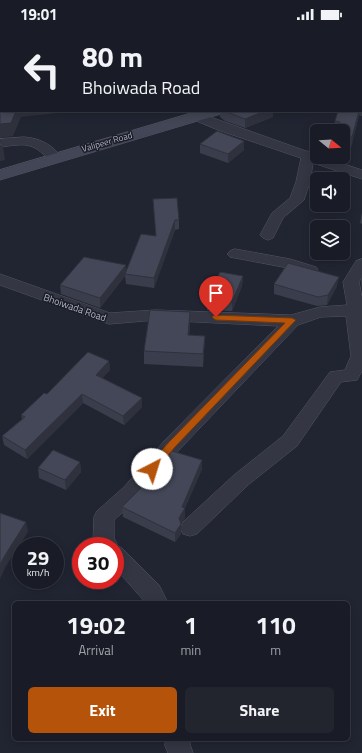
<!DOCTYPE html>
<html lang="en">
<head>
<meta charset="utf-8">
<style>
	:root { --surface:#191c26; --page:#22252e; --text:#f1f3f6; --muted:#9fa1a7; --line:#373a43; --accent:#b45309 }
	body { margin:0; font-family:"Titillium Web",sans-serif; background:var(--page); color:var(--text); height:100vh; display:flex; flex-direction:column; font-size:15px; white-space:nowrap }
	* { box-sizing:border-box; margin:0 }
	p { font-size:13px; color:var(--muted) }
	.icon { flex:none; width:22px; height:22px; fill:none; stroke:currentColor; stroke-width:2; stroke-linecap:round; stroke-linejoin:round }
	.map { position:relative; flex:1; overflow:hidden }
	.side { position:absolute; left:12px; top:573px; width:338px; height:140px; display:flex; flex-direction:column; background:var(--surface); border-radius:6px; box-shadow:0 2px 10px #0003,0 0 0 1px var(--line) }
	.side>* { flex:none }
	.top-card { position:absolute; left:0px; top:0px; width:362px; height:84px; box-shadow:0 2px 10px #0003,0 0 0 1px var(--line); background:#191c26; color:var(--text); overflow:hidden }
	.needle { width:26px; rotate:108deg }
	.tools { position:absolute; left:310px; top:96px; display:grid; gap:8px }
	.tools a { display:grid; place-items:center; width:40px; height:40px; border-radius:6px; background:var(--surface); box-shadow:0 2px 10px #0003,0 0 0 1px var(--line); font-size:20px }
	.speed { position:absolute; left:12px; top:509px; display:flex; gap:8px; font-size:20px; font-weight:700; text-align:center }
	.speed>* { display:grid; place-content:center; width:52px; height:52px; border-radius:50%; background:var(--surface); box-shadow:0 2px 10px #0003,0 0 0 1px var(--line); line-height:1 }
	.speed small { font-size:10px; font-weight:400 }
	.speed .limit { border:6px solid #d22; background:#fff; color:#111 }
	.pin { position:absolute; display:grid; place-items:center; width:34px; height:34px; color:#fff; margin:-41px -17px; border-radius:50% 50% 50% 0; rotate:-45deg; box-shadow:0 0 4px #0007 }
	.pin .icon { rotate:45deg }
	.me { position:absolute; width:44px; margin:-22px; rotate:40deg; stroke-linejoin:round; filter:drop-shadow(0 0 3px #0008) }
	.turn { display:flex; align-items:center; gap:14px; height:84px; padding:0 16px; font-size:18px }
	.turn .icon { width:52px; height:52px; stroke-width:2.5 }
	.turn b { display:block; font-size:28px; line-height:34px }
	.eta { display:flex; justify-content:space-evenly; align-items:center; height:68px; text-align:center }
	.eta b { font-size:24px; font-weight:700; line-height:28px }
	.primary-button { display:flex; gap:8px; margin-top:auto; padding:8px 16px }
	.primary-button a { flex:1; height:46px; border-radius:6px; background:var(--accent); color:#fff; font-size:16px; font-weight:700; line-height:46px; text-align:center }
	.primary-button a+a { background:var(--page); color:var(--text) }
	.status { display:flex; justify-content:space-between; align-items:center; height:28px; padding:0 20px; background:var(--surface); direction:ltr }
	.status svg { height:11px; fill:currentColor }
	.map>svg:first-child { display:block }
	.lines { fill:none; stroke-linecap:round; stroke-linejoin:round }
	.street-casing { stroke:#525461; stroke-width:1 }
	.secondary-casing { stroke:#525461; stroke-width:1 }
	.street { fill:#343743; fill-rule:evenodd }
	.secondary { fill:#434656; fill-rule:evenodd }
	.wall { fill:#3a3d4b }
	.shaded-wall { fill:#2f323d }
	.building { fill:#434757; stroke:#2f323d }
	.route { fill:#b45309; stroke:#753606 }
	.labels { text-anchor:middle; stroke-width:3; stroke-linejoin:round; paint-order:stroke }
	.far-street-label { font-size:9px; fill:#aeb1c0; stroke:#1a1c27 }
	.street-label { font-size:10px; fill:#aeb1c0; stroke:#1a1c27 }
</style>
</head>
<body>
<div class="status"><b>19:01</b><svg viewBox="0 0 49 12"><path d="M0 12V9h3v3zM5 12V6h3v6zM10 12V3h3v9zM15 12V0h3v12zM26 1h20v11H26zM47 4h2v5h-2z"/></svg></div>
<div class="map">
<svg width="362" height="725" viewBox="0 0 362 725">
	<rect width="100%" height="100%" fill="#212532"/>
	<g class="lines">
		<defs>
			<g id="street">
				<polygon points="361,79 362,87 354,86 353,83 361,83"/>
				<polygon points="199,85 306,123 313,124 317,127 317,129 323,129 362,142 362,151 313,135 310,154 304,172 283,190 273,210 268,212 263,210 260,207 272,185 290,170 296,154 301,130 218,102 194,92 193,89 194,86"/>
				<path d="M24,109C40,110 53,117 62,130L60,133H50C32,113 25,116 0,119V111Z"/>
				<polygon points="235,221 290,231 316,239 318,242 316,245 310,247 288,240 230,229 227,226 230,223"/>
				<polygon points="362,231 362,249 359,254 362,269 362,343 357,352 341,354 297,418 248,457 197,506 190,508 183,506 180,500 183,494 234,447 283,408 330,344 345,342 351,328 346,288 321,289 298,297 179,422 138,471 114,492 114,510 118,518 122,520 159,557 168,575 146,575 115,540 115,518 95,518 93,513 94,489 97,483 124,459 165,412 278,298 156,292 109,296 0,257 0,246 110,285 156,282 291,287 320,279 347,277 343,254 356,233"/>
				<polygon points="166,711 190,711 190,716 193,725 168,725 165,718"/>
			</g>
			<g id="secondary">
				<rect x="361" y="27" width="1" height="8"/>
				<polygon points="198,83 223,83 221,86 0,152 0,142"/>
			</g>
		</defs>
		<use href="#street" class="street-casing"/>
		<use href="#secondary" class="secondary-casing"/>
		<use href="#street" class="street"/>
		<use href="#secondary" class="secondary"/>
	</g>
	<g class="wall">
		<polygon points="220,83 273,83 273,89 245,100 225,93 220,89"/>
		<polygon points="338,83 360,83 351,120 343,119 343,103 334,103 335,93"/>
		<polygon points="244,113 244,122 228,135 200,125 200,116"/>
		<polygon points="153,171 179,192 179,201 175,202 154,260 126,256 125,248 100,280 61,266 60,257 127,243 156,208"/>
		<polygon points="362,184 362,196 360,195"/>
		<polygon points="362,246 362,261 361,254"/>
		<polygon points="243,248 242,258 232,283 207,282 207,273"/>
		<polygon points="274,256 337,258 327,277 317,278 274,266"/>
		<polygon points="190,297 189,307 205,308 203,339 144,336 144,323"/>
		<polygon points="109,333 110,342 102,350 142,370 142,379 124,397 83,375 27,431 4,417 2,408 22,391 21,387 47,366"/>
		<polygon points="202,432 202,441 185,480 185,490 181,496 181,506 175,514 123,489 122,479 143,460"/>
		<polygon points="80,434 81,444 66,462 39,450 38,440"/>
	</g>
	<g class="shaded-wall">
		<polygon points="362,68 362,74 361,77 361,71"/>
		<polygon points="16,83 78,83 21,89 13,108 0,110 0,96"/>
		<polygon points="265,83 273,83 273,89 245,100 245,91"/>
		<polygon points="359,83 360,83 359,88 351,120 352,109"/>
		<polygon points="244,113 244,122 228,135 228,126"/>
		<polygon points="0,118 3,118 5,132 0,133"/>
		<polygon points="175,192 175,202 154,260 154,250"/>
		<polygon points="126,237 127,247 125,246 125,248 100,280 100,270"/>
		<polygon points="243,248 242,258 232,283 232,274"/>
		<polygon points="339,249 337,258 327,277 328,267"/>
		<polygon points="190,284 190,297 188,320 188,307"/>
		<polygon points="205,308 204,321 203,339 203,326"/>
		<polygon points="109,333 110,342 97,356 96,347"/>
		<polygon points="82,366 83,375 27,431 25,422"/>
		<polygon points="142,370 142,379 124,397 123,388"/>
		<polygon points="202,432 202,441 185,480 185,490 179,499 181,496 181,506 175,514 175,505 182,479"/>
		<polygon points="80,434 81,444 66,462 65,452"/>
		<polygon points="26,494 28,504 6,538 0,551 0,537 4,529"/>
	</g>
	<g class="building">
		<polygon points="279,0 330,0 332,1 278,1"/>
		<polygon points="361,39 362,40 362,68 361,71"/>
		<polygon points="0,40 1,40 1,83 16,83 11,95 0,96"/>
		<polygon points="224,83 265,83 245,91"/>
		<polygon points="338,83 359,83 352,109 343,108 343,103 337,103 340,94 335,93"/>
		<polygon points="217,103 244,113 228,126 200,116"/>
		<polygon points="0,112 3,118 0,118"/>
		<polygon points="177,170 179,192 175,192 154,250 125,246 141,206 156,208 153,171"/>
		<polygon points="84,229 126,237 100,270 60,257"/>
		<polygon points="288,235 339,249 328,267 318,269 274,256"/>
		<polygon points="220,244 243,248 232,274 207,273"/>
		<polygon points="150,282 190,284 188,307 205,308 203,326 144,323"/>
		<polygon points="88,324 109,333 96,347 142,370 123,388 82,366 25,422 2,408 25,389 21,387 44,365 47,366"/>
		<polygon points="53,422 80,434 65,452 38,440"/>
		<polygon points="172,423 202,432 182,479 185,480 179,490 181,496 175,505 122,479 142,459 143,460 147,452"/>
		<polygon points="0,485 26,494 4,529 0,537"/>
	</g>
	<polygon class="route" points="214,287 292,290 296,292 175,419 155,443 148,443 147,441 148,438 169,414 285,295 216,292 214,291 212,289"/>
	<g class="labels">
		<g class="far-street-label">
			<text transform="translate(107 114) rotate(-16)" y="3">Valipeer Road</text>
		</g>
		<g class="street-label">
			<text transform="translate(75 279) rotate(19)" y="4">Bhoiwada Road</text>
		</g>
	</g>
</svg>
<div class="tools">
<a><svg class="needle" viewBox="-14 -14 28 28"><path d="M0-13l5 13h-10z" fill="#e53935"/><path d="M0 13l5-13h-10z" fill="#9fa1a7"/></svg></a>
<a><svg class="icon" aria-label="sound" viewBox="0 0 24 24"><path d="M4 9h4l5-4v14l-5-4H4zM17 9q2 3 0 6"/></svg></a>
<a><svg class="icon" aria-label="layers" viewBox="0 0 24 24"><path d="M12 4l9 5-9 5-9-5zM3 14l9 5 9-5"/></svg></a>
</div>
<div class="speed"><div>29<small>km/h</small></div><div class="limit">30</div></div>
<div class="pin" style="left:216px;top:289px;background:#d93025"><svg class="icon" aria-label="arrive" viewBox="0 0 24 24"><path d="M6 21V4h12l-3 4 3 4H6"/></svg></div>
<svg class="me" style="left:152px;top:441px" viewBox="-20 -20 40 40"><circle r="19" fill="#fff"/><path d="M0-13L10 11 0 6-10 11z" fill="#b45309"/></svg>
<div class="top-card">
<div class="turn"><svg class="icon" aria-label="left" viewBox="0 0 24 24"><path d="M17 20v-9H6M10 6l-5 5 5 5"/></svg><div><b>80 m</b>Bhoiwada Road</div></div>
</div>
<section class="side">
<div class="eta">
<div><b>19:02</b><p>Arrival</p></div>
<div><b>1</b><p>min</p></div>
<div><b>110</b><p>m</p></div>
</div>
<div class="primary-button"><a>Exit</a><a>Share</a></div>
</section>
</div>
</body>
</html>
